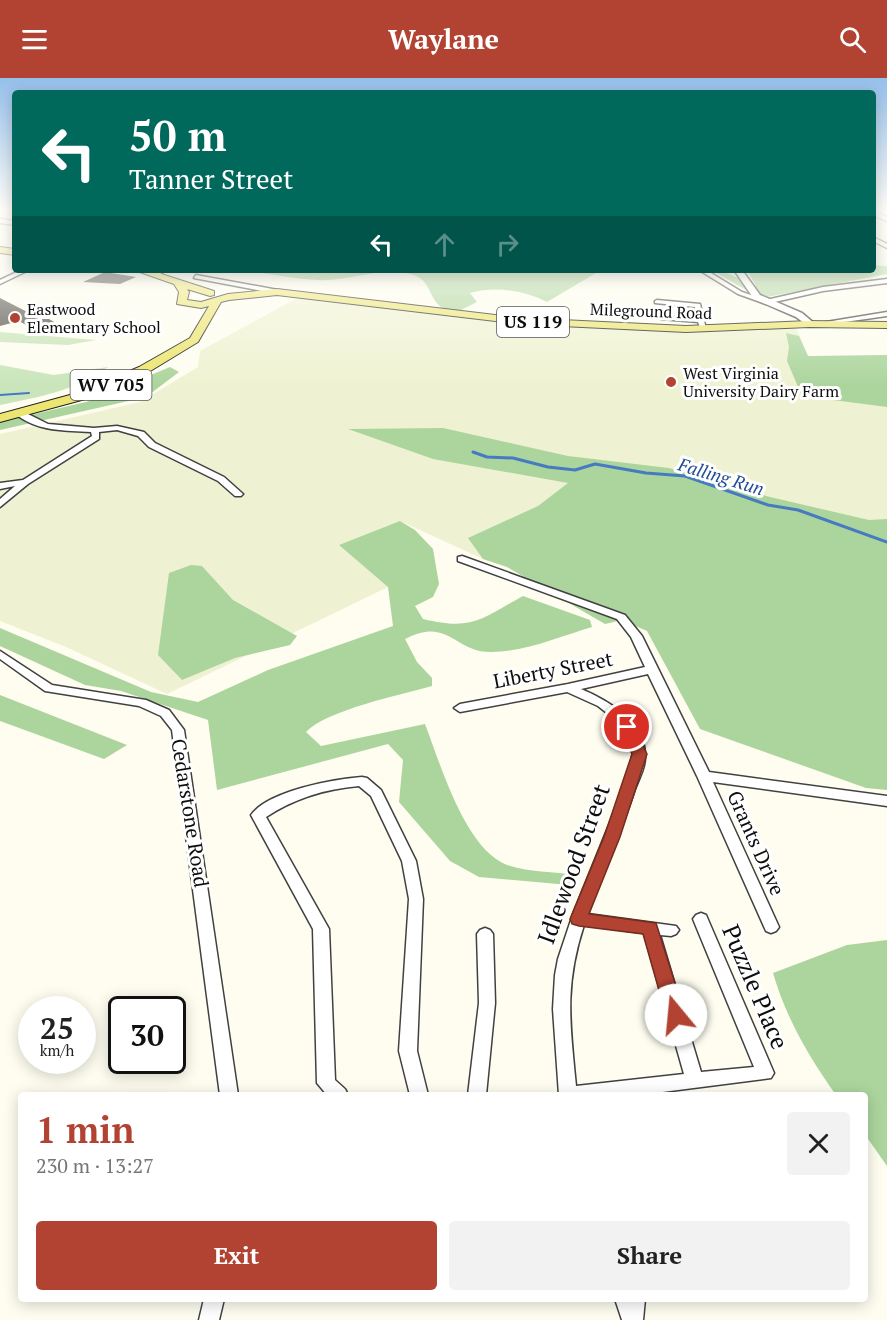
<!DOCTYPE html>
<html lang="en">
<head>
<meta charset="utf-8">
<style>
	:root { --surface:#fff; --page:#f2f2f2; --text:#222; --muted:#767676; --accent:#b24332 }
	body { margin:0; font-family:"PT Serif",serif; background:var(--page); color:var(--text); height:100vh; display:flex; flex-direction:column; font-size:22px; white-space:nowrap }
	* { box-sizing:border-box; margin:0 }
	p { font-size:20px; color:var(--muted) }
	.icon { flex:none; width:33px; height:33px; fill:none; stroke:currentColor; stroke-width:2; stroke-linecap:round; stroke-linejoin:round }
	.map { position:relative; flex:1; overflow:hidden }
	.sheet { position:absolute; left:18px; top:1014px; width:850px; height:210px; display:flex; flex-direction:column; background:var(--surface); border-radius:6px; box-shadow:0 3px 15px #0003 }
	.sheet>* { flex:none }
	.guide { position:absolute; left:12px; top:12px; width:864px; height:183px; border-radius:6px; box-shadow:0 3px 15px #0003; background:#00695c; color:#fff; overflow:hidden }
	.speed { position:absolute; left:18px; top:918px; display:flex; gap:12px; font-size:30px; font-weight:700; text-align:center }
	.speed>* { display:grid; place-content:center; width:78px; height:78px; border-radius:50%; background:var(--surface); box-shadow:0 3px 15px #0003; line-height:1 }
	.speed small { font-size:15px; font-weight:400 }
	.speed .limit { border:3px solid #111; border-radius:9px; background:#fff; color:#111 }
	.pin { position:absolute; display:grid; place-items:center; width:51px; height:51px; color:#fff; margin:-26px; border:3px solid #fff; border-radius:50%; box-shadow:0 2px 6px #0007 }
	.me { position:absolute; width:66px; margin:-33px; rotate:343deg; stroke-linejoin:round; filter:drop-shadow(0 0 4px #0008) }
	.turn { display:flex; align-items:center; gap:21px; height:126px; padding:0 18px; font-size:27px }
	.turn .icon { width:78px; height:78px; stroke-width:2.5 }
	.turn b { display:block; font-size:42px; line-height:51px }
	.lanes { display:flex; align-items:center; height:57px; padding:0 18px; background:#0003; justify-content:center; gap:30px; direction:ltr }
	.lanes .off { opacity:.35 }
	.round { display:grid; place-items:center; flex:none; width:63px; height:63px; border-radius:6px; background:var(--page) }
	.head { display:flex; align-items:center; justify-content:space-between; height:102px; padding:0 18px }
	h1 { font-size:36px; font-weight:800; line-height:45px; color:var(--accent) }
	.cta { display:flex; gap:12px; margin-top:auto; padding:12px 18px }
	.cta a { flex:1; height:69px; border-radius:6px; background:var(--accent); color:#fff; font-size:24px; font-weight:800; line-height:69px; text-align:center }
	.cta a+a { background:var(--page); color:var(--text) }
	header { display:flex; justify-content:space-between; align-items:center; height:78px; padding:0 18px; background:var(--accent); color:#fff; font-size:27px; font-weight:800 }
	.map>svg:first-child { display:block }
	.farmland { fill:#eff2d2 }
	.green { fill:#cae5bc }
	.forest { fill:#acd59d }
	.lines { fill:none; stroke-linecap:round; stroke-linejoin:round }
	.stream-far1 { stroke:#467ac1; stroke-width:2 }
	.stream { stroke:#467ac1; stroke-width:3 }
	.building { fill:#55514b }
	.minor-casing { stroke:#414141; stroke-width:3 }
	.tertiary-casing { stroke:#414141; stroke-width:3 }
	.primary-casing { stroke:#1f1f1f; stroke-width:2 }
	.minor { fill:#fff; fill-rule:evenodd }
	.tertiary { fill:#fff; fill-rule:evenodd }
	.primary { fill:#ece571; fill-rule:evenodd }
	.route { fill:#b24332; stroke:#742c20; stroke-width:1.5 }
	.poi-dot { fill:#b24332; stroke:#fff; stroke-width:2 }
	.labels { text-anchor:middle; stroke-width:6; stroke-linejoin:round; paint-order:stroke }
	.far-poi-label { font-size:16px; fill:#0e0e0e; stroke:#fff; text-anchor:start }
	.far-street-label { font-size:16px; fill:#0e0e0e; stroke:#fff }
	.shield { fill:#fff; stroke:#565656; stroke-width:1.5 }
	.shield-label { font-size:18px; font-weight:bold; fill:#0e0e0e }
	.far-water-label { font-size:18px; font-style:italic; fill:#224d95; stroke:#fff }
	.street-label { font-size:20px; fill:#0e0e0e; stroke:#fff }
	.near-street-label { font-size:24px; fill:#0e0e0e; stroke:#fff }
</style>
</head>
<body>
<header><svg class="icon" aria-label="menu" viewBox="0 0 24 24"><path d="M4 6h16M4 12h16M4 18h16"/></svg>Waylane<svg class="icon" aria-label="search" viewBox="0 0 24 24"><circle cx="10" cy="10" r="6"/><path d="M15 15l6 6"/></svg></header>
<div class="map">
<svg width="887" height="1242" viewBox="0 0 887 1242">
	<rect width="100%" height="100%" fill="#fefdf0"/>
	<polygon class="farmland" points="297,220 514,244 615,250 796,249 808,278 813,281 887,281 887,470 605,546 507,489 483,481 400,443 388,509 167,616 66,569 0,543 0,356 140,324 198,289 200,273"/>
	<g class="green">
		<polygon points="0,254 96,262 68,267 0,264"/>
		<path d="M0,287L54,297L108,289C79,312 35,320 0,327Z"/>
	</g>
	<g class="forest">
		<polygon points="873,187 887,188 887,196 767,219 748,213 711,192 720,192 756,208 747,192 873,192"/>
		<path d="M240,192H601L547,224C524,212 495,208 470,215L477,224L461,232H447C426,224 435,202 410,196C381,188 348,204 318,202C292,201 266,195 240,192Z"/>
		<polygon points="786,255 799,258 808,278 887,277 887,329 802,318 787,283 789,269"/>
		<polygon points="170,289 179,294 146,319 0,352 0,344 86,324"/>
		<polygon points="443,350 568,378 669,390 770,419 869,442 887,441 887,712 866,710 700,651 647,553 622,542 605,546 507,489 483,481 468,460 538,428 568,405 433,381 348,351"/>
		<path d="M400,443L415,452L433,471L439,506L433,519L415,528L423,541C473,553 481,541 523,518L590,542L592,549C561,558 525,574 492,574C454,575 449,538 405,561L417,584L432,600V608C400,617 327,632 306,654L321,668L425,646C440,685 465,771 507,787C527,794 554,794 576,797L569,807L479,799L450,783L399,724L403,682L388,666L217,712L208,642L121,613L85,607L0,568V550L151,614L198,624L268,592L393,548L388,509L339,467Z"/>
		<polygon points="191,487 202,488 233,522 297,558 290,567 235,580 182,602 158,577 169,495"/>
		<polygon points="0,617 127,667 104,681 0,643"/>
		<path d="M887,862V1088L866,1058V1017H836C809,979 786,940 773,895L847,867Z"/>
	</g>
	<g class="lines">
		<polyline class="stream-far1" points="0,317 29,315"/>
		<polyline class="stream" points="473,374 487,379 513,380 548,389 575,392 595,386 646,395 685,398 768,427 798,432 887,464"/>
	</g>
	<g class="building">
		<polygon points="105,194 136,199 120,206 83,204"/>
		<polygon points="0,220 41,241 49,241 68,252 45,258 19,243 0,248"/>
	</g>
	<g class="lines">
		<defs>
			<g id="minor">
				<polygon points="873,133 887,139 887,143 873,137"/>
				<polygon points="0,141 15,143 15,147 0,145"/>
				<polygon points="873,159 887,166 887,170 873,163"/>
				<polygon points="21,192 29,192 0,206 0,202"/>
				<polygon points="159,192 167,192 158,197 154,197 154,195"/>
				<polygon points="699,192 706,192 742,214 766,222 823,209 887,201 887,205 823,213 766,226 738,216"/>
				<polygon points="196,197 278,212 281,214 278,216 194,200"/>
				<polygon points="657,222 700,226 706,251 701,252 698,244 661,241 661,239 663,238 697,240 695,229 655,225 655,223"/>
				<polygon points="887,234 887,238 823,247 820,245"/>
				<path d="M18,334H24L48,346L94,350L117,348L144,354L155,365L224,399L243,416L241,418H235L218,403L149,369L138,358L117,352L99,354V361L28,406L0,429V421L15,408L0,411V405L23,402L92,358L91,354C64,352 41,354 18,338Z"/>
				<path d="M462,478L625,537L642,558L709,694L887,718V728L713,704L779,849L776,853L771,855L766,853L697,698L648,596L581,611C607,622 644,643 645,676C646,688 639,701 635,711C621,754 603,794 588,836L676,848L679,852L676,856L671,858L660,857L701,994L754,989L693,841L696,837L701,835L706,837L774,995L771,1000L639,1017H559L553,931L555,897L558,881L573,836L617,727L630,690L633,674L629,661L617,643L598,628L567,614L460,634L454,630L460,626L568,606L645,589L631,559L617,541L458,483V479ZM584,847L644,855L684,996L576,1008C570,946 564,908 584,847Z"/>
				<polygon points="0,573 52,607 146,622 169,632 184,652 238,1017 220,1017 172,652 161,638 139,628 45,613 0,581"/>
				<path d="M362,699L367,700L381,712L416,783L423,821L417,973L428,1017H410L399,973L409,821L402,783L371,718L359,708C325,711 295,720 266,739L329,851L335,1002L345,1011L348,1017H327L317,1005L313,851L251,737C268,713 334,701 362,699Z"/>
				<polygon points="485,850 490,852 493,856 495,925 486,1017 468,1017 479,925 477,856 480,852"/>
				<polygon points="204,1221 224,1221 219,1242 199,1242"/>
				<polygon points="615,1221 645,1221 643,1242 622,1242"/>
			</g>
			<polygon id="tertiary" points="734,192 742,192 760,217 802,235 815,246 808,248 796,239 754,221"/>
			<g id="primary">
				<polygon points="0,169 15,171 15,177 0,175"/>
				<polygon points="134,192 149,192 214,213 214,217 210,218 187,211 189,214 187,222 201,224 228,216 277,211 520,240 686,248 809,243 887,244 887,250 809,249 686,254 520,246 277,217 229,222 221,224 198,264 147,295 89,320 0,344 0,336 81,314 139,289 190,260 209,228 201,230 177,226 179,214 174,206"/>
			</g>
		</defs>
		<use href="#minor" class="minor-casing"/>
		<use href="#tertiary" class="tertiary-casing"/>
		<use href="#primary" class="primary-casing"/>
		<use href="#minor" class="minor"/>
		<use href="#tertiary" class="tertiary"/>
		<use href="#primary" class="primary"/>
	</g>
	<linearGradient id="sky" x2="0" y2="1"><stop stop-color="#95c0ec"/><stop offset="0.43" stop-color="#fffef8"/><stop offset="1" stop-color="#fffef8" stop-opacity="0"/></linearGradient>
	<rect width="887" height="307" fill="url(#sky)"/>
	<polygon class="route" points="627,645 634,649 647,676 620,759 589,836 656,845 685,937 682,943 676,945 669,943 666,937 643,856 579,848 572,846 570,841 604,759 632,676 620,649"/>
	<g class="poi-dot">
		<circle cx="15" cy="240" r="6"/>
		<circle cx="671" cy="304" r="6"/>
	</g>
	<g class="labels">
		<g class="far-poi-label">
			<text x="27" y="237">Eastwood<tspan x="27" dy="18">Elementary School</tspan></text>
			<text x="683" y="301">West Virginia<tspan x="683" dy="18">University Dairy Farm</tspan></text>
		</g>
		<g class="far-street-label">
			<text transform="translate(651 233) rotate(2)" y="6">Mileground Road</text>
		</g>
		<g class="shield">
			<rect x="497" y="229" width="72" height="30" rx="4.5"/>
			<rect x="70.5" y="292" width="81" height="30" rx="4.5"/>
		</g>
		<g class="shield-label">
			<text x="533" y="250">US 119</text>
			<text x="111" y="313">WV 705</text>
		</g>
		<g class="far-water-label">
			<text transform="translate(721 399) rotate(17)" y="6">Falling Run</text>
		</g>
		<g class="street-label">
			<text transform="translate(553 592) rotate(-11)" y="7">Liberty Street</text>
			<text transform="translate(190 735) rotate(81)" y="7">Cedarstone Road</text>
			<text transform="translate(756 765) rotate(66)" y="7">Grants Drive</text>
		</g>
		<g class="near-street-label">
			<text transform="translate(574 786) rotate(-70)" y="8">Idlewood Street</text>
			<text transform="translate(755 909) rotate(67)" y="8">Puzzle Place</text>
		</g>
	</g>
</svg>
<div class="speed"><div>25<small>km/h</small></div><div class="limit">30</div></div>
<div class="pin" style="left:627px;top:649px;background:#d93025"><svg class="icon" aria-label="arrive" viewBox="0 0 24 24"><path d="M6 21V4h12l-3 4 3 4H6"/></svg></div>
<svg class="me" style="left:676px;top:937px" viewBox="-20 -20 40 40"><circle r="19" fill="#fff"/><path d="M0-13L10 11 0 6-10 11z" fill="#b24332"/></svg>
<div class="guide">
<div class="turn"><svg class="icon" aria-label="left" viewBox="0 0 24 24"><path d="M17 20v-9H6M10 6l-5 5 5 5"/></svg><div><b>50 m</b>Tanner Street</div></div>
<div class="lanes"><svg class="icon" aria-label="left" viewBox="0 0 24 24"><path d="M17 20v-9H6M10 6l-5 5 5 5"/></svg><svg class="icon off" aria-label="ahead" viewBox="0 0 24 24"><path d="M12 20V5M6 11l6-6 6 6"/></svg><svg class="icon off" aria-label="right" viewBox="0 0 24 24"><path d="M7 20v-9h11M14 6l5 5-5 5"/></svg></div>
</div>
<section class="sheet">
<div class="head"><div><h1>1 min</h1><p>230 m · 13:27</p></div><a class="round"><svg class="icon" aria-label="close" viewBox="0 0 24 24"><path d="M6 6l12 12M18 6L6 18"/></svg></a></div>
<div class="cta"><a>Exit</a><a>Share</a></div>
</section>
</div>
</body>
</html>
